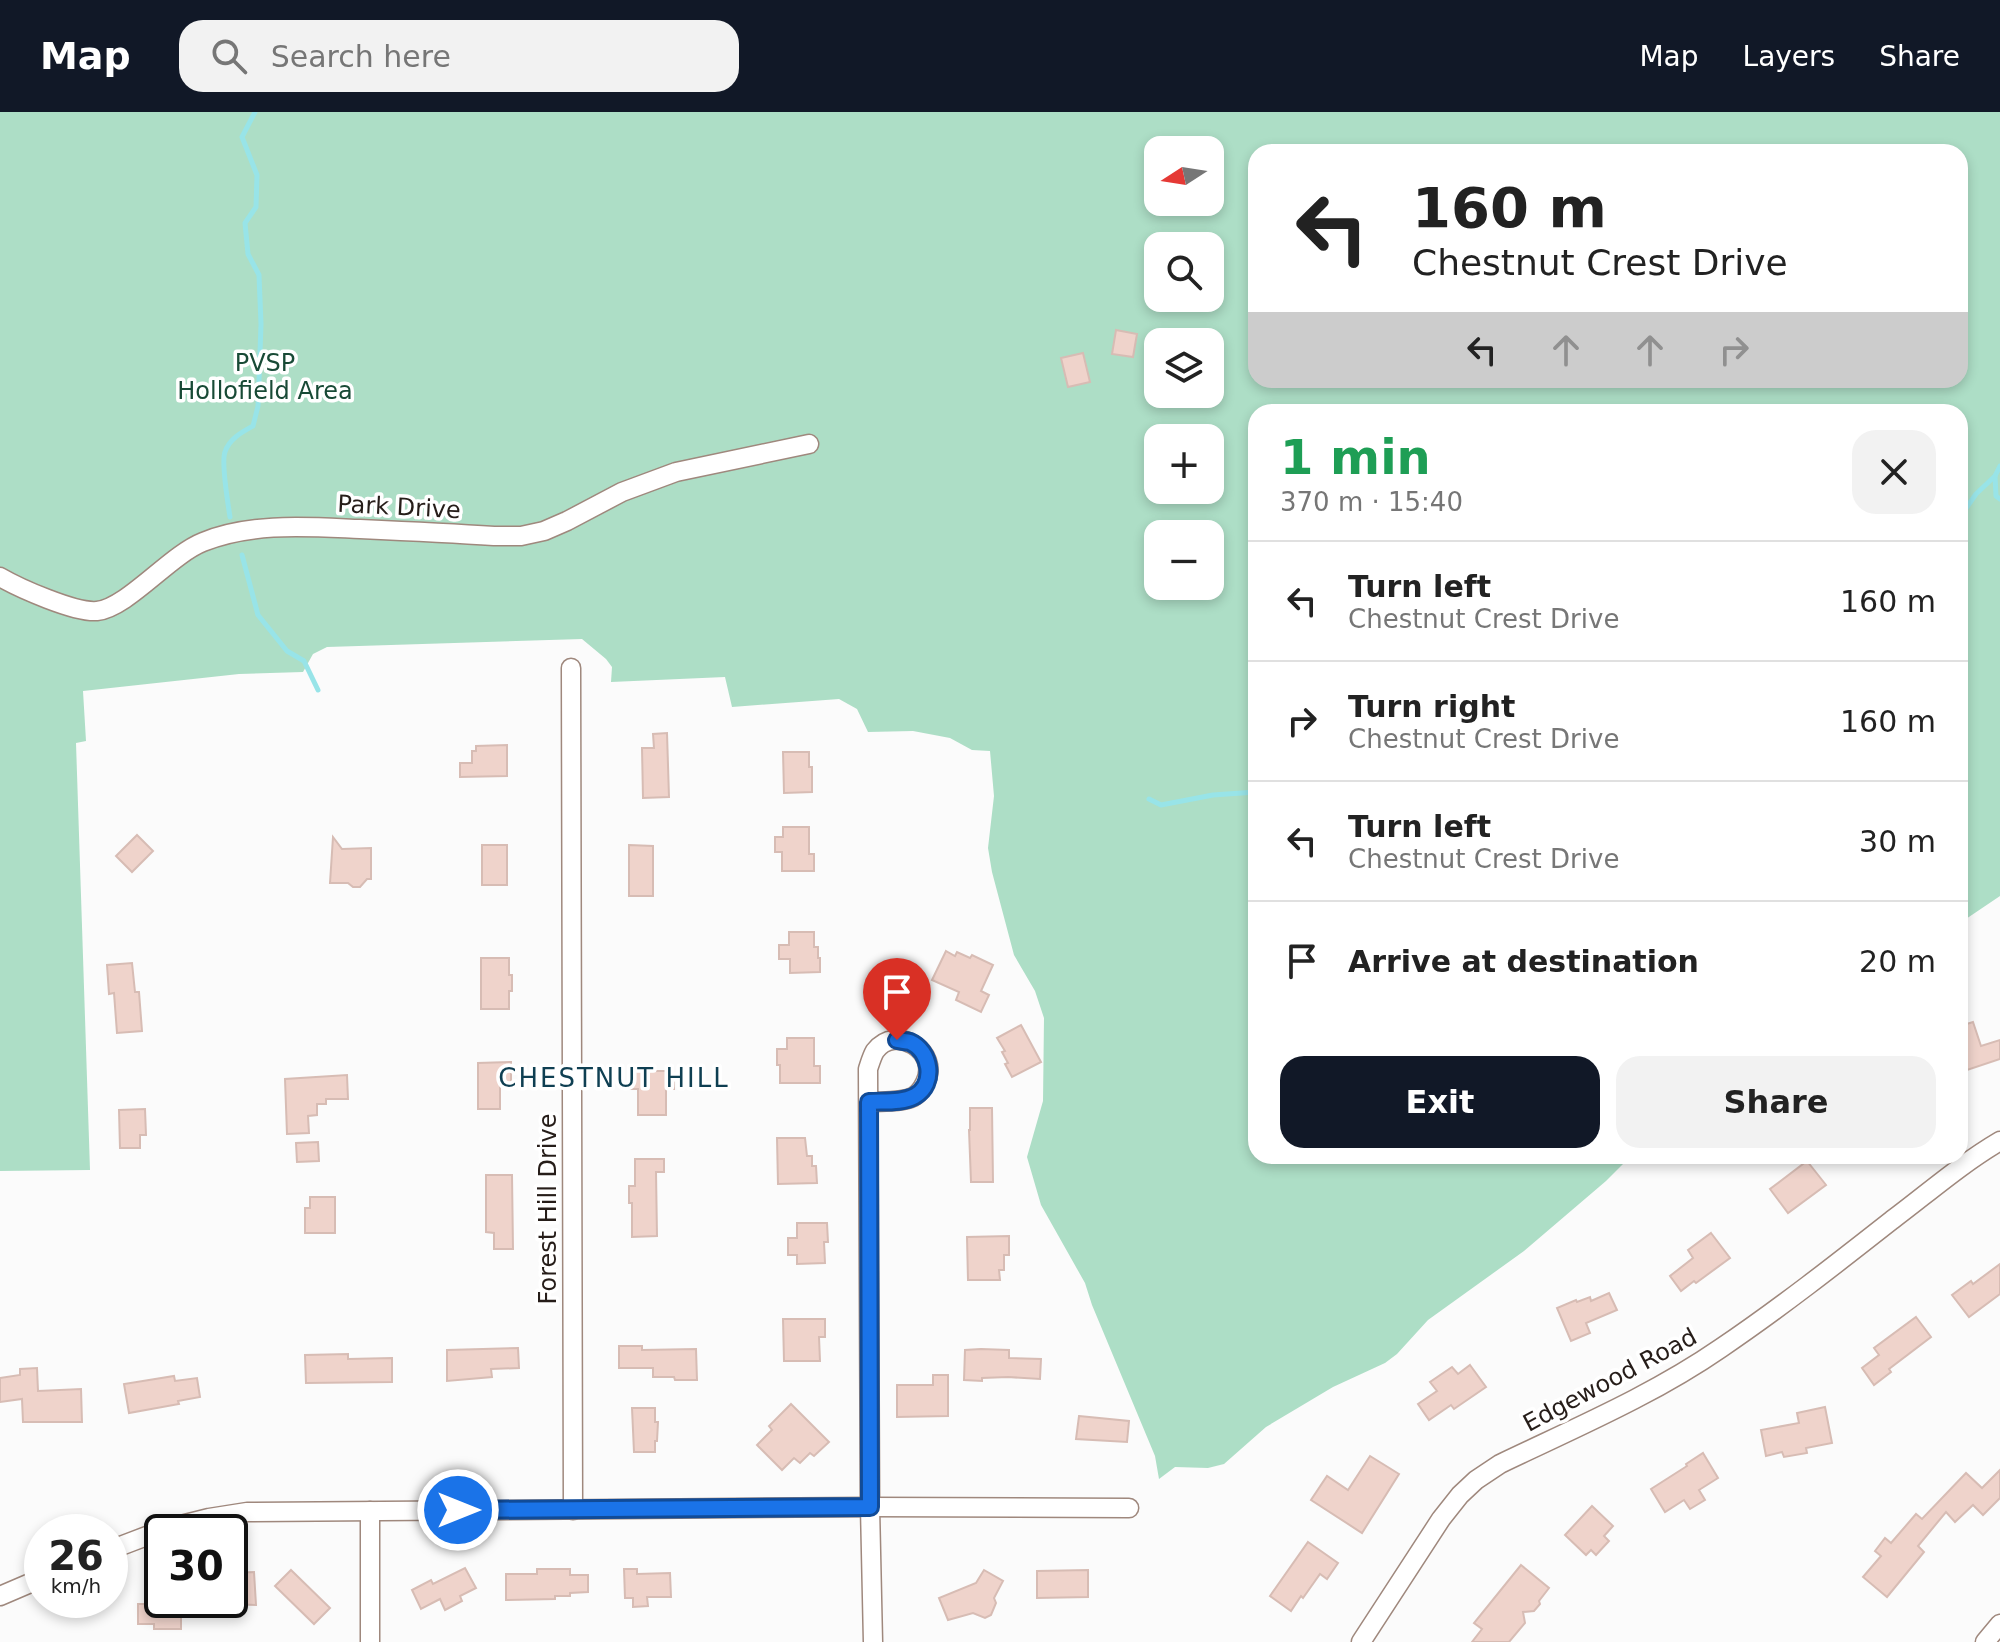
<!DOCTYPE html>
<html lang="en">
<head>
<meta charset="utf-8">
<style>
	:root { --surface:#fff; --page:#f2f2f2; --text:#222; --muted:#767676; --line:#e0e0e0; --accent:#111827 }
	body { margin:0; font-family:"DejaVu Sans",sans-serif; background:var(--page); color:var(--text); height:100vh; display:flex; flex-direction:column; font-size:30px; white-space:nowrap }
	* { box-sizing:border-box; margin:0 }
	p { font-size:26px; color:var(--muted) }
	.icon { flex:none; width:44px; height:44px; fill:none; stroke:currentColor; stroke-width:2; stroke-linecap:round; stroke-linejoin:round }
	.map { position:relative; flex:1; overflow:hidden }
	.panel { position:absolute; left:1248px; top:292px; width:720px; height:760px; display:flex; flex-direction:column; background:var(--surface); border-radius:24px; box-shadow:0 4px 12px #0003 }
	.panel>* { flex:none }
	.hud { position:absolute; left:1248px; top:32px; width:720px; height:244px; border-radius:24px; box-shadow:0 4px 12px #0003; background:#fff; color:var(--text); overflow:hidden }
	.needle { width:52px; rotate:258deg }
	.buttons { position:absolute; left:1144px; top:24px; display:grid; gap:16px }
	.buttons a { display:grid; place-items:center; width:80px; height:80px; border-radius:16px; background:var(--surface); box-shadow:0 4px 12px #0003; font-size:40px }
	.speed { position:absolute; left:24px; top:1402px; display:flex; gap:16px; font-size:40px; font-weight:700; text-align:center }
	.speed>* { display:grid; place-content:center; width:104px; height:104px; border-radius:50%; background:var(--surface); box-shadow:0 4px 12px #0003; line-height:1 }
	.speed small { font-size:20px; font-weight:400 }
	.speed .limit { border:4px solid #111; border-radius:12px; background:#fff; color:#111 }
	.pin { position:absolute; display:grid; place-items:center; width:68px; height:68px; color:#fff; margin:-82px -34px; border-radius:50% 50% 50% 0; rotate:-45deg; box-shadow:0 0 8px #0007 }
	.pin .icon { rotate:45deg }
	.me { position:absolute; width:88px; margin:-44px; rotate:90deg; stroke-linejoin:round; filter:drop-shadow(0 0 6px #0008) }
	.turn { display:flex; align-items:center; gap:28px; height:168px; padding:0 32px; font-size:36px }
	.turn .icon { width:104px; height:104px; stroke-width:2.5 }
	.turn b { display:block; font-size:56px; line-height:68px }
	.lanes { display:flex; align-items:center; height:76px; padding:0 32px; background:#0003; justify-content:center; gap:40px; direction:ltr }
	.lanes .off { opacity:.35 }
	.round { display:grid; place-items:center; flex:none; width:84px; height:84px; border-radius:24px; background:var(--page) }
	.summary { display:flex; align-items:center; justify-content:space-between; height:136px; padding:0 32px }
	h1 { font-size:48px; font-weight:600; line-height:60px; color:#1e9e55 }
	.action { display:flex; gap:16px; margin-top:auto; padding:16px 32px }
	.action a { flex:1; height:92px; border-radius:24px; background:var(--accent); color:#fff; font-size:32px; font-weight:600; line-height:92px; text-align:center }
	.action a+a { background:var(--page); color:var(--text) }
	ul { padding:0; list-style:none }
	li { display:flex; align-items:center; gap:24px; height:120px; padding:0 32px; border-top:2px solid var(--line) }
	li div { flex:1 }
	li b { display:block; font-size:30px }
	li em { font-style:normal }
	header { display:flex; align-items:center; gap:48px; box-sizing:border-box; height:112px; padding:0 40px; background:var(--accent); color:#fff }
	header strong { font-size:38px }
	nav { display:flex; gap:44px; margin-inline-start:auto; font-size:28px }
	.search { width:560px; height:72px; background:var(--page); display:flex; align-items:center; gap:20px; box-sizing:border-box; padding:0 28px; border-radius:24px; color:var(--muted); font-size:30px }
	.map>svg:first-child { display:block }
	.green { fill:#addec6; fill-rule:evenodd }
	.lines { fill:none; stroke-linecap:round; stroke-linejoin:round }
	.stream { stroke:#98e4e8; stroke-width:5 }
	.building { fill:#efd3cb; stroke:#d7bcb4; stroke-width:2 }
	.minor-casing { stroke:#9f887d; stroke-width:21 }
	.minor { stroke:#fff; stroke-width:18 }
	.route-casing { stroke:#114b97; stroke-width:20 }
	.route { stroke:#1a73e8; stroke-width:14 }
	.labels { text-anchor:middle; stroke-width:7; stroke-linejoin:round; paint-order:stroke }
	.park-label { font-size:24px; fill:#184a36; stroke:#fff }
	.street-label { font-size:24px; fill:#261d19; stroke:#fff }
	.neighbourhood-label { font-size:26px; letter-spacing:2px; fill:#0f3f52; stroke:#fff }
</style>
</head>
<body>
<header>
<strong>Map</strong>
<div class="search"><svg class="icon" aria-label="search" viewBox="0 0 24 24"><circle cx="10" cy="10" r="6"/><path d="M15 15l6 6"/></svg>Search here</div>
<nav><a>Map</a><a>Layers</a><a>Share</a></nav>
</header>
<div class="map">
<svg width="2000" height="1530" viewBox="0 0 2000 1530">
	<rect width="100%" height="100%" fill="#fbfbfb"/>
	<path class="green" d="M0,0H2000V784L1960,811V300H1256V1044H1631L1606,1069L1524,1139L1428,1208L1397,1242L1385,1251L1333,1275L1266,1315L1224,1352L1208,1356L1175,1355L1159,1367L1155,1344L1092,1193L1085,1171L1041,1093L1027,1045L1043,989L1044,906L1035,879L1014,843L992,760L988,736L994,684L990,639L972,638L950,626L913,619L868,620L857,597L839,587L732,595L725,565L611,570L612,555L606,547L582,527L327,535L313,542L303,560L239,562L83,579L86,629L76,631L90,1058L0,1059ZM1158,38H1210V90H1158ZM1256,40H1960V268H1256ZM1158,134H1210V186H1158ZM1158,230H1210V282H1158ZM1158,326H1210V378H1158ZM1158,422H1210V474H1158Z"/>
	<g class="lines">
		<g class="stream">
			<polyline points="2000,354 1995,364 1996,384 2000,387"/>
			<path d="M230,405C228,392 221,350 225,340C229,327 242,320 253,314L258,294L259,269L261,212L259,163L248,142L245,111L256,95L257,63L242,25L255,0"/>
			<polyline points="1960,405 1976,382 1995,364"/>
			<polyline points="242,443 258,503 287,539 304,549 318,578"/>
			<polyline points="1149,687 1161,693 1213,683 1256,680"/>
		</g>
	</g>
	<g class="building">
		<polygon points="1116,218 1137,222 1133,245 1112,242"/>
		<polygon points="1083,241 1090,270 1068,275 1061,246"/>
		<polygon points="667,621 669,685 643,686 642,636 654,636 653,622"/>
		<polygon points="507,633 507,664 460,665 460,651 472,651 472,639 476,639 476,634"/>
		<polygon points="783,640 809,640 809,655 812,655 812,680 784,681"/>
		<polygon points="783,715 809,715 809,742 814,742 814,759 782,759 782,740 775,740 775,725 783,725"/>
		<polygon points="137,723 153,739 132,760 116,744"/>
		<polygon points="333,725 342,737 371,736 371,767 367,767 360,775 353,775 348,771 330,771"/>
		<rect x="482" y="733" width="25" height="40"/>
		<polygon points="629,733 653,734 653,784 629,784"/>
		<polygon points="789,820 814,820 814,835 818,835 818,846 820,846 820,860 790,861 790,847 779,847 779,833 789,833"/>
		<polygon points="946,839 955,844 957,840 970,846 972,843 993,853 981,879 989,883 981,900 956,888 959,880 932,868"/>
		<polygon points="481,846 509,846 509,863 512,863 512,879 509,879 509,897 481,897"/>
		<polygon points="132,851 135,880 139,880 142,919 117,921 114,881 109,882 107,853"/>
		<polygon points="1973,910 1981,934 2000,928 2000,947 1964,959 1960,947 1960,914"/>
		<polygon points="1021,913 1041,950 1012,965 1005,952 1008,951 1002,940 1005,939 997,926"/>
		<polygon points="787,926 814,926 814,954 820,954 820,971 780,971 780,953 777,953 777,937 787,937"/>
		<polygon points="511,950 511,971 500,972 500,997 478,997 478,951"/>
		<polygon points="630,959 666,959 666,960 673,960 674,977 666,977 666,1003 638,1003 638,977 630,977"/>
		<polygon points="347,963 348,987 326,987 326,992 317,992 317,1003 308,1004 309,1021 287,1022 285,967"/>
		<polygon points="970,996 992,996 993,1070 971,1070 969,1018 970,1018"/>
		<polygon points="145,997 146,1023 140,1023 140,1036 120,1036 119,998"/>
		<polygon points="777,1026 805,1026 807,1044 812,1044 812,1054 816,1054 817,1071 778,1072"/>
		<polygon points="318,1030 319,1049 297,1050 296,1031"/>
		<polygon points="635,1047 664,1047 664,1060 656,1060 657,1124 632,1125 632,1091 629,1091 629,1074 635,1074"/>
		<polygon points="1807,1049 1826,1073 1788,1101 1770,1077"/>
		<polygon points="486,1063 512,1063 513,1137 494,1137 494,1121 486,1120"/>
		<polygon points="310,1085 335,1085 335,1121 305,1121 305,1096 310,1096"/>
		<polygon points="797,1111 827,1111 828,1130 824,1130 825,1151 797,1152 797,1143 788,1143 788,1126 797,1126"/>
		<polygon points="1711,1121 1730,1146 1696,1171 1694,1169 1681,1179 1670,1164 1693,1146 1688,1138"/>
		<polygon points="1009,1124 1009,1143 1004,1143 1004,1158 999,1158 1000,1168 968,1168 967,1125"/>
		<polygon points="2000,1152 2000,1182 1969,1205 1952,1183 1971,1169 1973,1172"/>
		<polygon points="1609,1181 1617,1198 1586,1211 1590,1221 1571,1229 1557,1196 1576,1188 1577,1190 1590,1185 1591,1189"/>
		<polygon points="1916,1205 1931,1225 1889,1257 1891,1260 1874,1273 1862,1256 1879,1243 1874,1236"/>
		<polygon points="783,1207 825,1207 825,1225 819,1225 820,1249 784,1249"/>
		<polygon points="619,1234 642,1234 642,1238 696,1237 697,1268 675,1268 674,1265 653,1265 653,1256 619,1256"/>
		<polygon points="518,1236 519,1256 491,1257 492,1265 447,1269 447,1238"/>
		<polygon points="981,1237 1009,1238 1009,1246 1041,1247 1040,1267 1008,1265 982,1266 982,1269 964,1268 965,1238"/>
		<polygon points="348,1242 348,1247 392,1246 392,1270 306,1271 305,1243"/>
		<polygon points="1470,1253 1486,1275 1454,1297 1451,1293 1429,1308 1418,1292 1437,1279 1430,1270 1452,1255 1458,1262"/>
		<polygon points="37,1256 38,1279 81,1277 82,1310 23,1310 22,1287 0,1290 0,1266 20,1263 20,1257"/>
		<polygon points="933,1263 948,1263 948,1304 897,1305 897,1273 933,1273"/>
		<polygon points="174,1264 175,1269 197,1266 200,1285 178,1289 179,1292 129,1301 124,1272"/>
		<polygon points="791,1292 829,1330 814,1344 810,1341 800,1351 794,1346 782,1358 757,1333 772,1318 769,1314"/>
		<polygon points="1825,1295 1832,1331 1806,1336 1807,1341 1784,1345 1782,1340 1766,1344 1761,1318 1799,1311 1797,1301"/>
		<polygon points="632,1296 655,1296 655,1310 658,1310 657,1329 655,1329 655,1340 634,1340"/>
		<polygon points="1079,1304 1129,1309 1127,1330 1076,1327"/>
		<polygon points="1703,1341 1718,1366 1699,1378 1705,1388 1690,1397 1684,1388 1665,1400 1651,1377 1687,1354 1686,1352"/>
		<polygon points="1370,1344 1399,1362 1362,1421 1311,1388 1327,1364 1348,1378"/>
		<polygon points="2000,1358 2000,1386 1983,1403 1973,1393 1955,1410 1946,1400 1918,1434 1924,1440 1887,1485 1863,1465 1881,1444 1875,1439 1885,1426 1891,1431 1916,1402 1922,1407 1966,1361 1982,1376"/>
		<polygon points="1592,1394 1613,1414 1604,1424 1609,1429 1596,1443 1591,1438 1586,1443 1565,1423"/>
		<polygon points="1308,1430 1338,1451 1327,1467 1320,1462 1303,1486 1301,1484 1291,1499 1270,1484"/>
		<polygon points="1521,1453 1549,1476 1539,1489 1540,1492 1534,1499 1523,1500 1525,1511 1509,1530 1472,1530 1482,1517 1474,1511"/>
		<polygon points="465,1456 476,1476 460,1484 462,1489 445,1498 440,1487 421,1497 412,1478 431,1468 433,1472"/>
		<polygon points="537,1457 570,1457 570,1463 588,1463 588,1480 570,1481 570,1484 555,1484 555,1487 506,1488 506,1462 537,1462"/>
		<polygon points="624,1457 637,1457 637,1462 670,1461 671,1485 647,1485 648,1494 633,1495 633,1486 625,1486"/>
		<polygon points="291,1458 330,1496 314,1512 275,1474"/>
		<polygon points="984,1458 1003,1469 994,1486 996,1491 991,1503 985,1506 973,1501 948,1508 939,1486 976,1471"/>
		<polygon points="1088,1458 1088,1485 1037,1486 1037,1459"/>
		<polygon points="254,1460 256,1493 230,1492 230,1461"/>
		<polygon points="154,1489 181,1489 181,1517 154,1517 154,1512 138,1512 138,1492 154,1492"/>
	</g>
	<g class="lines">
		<defs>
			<g id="minor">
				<path d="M0,465C19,476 75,501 97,499C127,496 170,443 203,430C251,410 310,415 360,417C405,419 449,421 494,424H521L544,419L567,409L622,380L676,360L809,332"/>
				<polyline points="571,556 573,1398"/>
				<path d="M869,990C883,989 900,991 913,985C919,982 922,977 925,971C941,940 896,911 875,939C872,944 870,951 868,957L870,1395L873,1530"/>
				<polyline points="110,1438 165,1417 209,1406 247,1400 870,1395 1129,1396"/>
				<polyline points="0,1484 42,1466"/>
				<polyline points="370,1530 370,1399"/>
				<path d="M1361,1530L1441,1407L1460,1383L1476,1368L1500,1352C1575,1316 1653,1283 1721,1236C1780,1196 1836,1152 1892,1108C1928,1081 1961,1052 2000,1029"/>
				<polyline points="1985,1530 2000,1512"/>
			</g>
		</defs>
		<use href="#minor" class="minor-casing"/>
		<use href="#minor" class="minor"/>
	</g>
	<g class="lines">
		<defs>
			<path id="route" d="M458,1398L870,1395L869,990C884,989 902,991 915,984C936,972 931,939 910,930C906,929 902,929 897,928"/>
		</defs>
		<use href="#route" class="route-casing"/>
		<use href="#route" class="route"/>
	</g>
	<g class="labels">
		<g class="park-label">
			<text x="265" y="259">PVSP<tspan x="265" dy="28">Hollofield Area</tspan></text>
		</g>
		<g class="street-label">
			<text transform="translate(399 395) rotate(3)" y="8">Park Drive</text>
			<text transform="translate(548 1097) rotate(-90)" y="8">Forest Hill Drive</text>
			<text transform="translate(1610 1268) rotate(-28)" y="8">Edgewood Road</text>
		</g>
		<g class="neighbourhood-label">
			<text x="614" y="975">CHESTNUT HILL</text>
		</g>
	</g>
</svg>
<div class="buttons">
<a><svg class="needle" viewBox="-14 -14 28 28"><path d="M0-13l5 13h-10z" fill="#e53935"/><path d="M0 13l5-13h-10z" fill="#767676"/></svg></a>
<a><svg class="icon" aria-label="search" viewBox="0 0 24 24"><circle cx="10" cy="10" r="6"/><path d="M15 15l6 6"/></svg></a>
<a><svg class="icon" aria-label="layers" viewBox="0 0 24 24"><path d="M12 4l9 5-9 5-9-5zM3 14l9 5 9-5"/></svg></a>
<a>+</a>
<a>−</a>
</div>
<div class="speed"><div>26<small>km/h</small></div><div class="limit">30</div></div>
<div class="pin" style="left:897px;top:928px;background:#d93025"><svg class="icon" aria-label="arrive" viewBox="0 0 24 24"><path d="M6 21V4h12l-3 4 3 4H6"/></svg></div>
<svg class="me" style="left:458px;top:1398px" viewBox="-20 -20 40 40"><circle r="17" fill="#1a73e8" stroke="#fff" stroke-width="3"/><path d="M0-11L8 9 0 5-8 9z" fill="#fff"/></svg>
<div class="hud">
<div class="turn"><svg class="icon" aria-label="left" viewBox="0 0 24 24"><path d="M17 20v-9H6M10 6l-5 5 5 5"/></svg><div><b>160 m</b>Chestnut Crest Drive</div></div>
<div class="lanes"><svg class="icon" aria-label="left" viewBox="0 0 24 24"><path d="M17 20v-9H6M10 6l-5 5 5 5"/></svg><svg class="icon off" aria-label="ahead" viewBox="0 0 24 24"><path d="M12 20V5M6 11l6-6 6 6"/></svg><svg class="icon off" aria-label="ahead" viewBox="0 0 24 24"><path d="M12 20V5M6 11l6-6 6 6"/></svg><svg class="icon off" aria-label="right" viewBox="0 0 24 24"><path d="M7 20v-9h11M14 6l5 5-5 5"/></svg></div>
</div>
<section class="panel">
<div class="summary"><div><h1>1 min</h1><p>370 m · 15:40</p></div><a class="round"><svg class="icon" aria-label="close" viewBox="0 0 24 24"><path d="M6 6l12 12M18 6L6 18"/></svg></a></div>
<ul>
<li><svg class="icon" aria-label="left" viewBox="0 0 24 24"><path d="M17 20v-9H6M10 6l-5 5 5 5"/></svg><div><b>Turn left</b><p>Chestnut Crest Drive</p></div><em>160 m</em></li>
<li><svg class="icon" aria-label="right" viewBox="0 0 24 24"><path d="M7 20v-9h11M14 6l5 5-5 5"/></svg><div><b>Turn right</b><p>Chestnut Crest Drive</p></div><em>160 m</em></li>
<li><svg class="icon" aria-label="left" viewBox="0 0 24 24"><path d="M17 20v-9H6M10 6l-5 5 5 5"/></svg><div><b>Turn left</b><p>Chestnut Crest Drive</p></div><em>30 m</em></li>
<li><svg class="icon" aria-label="arrive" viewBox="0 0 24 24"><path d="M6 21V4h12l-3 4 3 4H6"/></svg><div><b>Arrive at destination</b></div><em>20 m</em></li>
</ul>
<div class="action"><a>Exit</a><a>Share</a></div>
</section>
</div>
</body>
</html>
